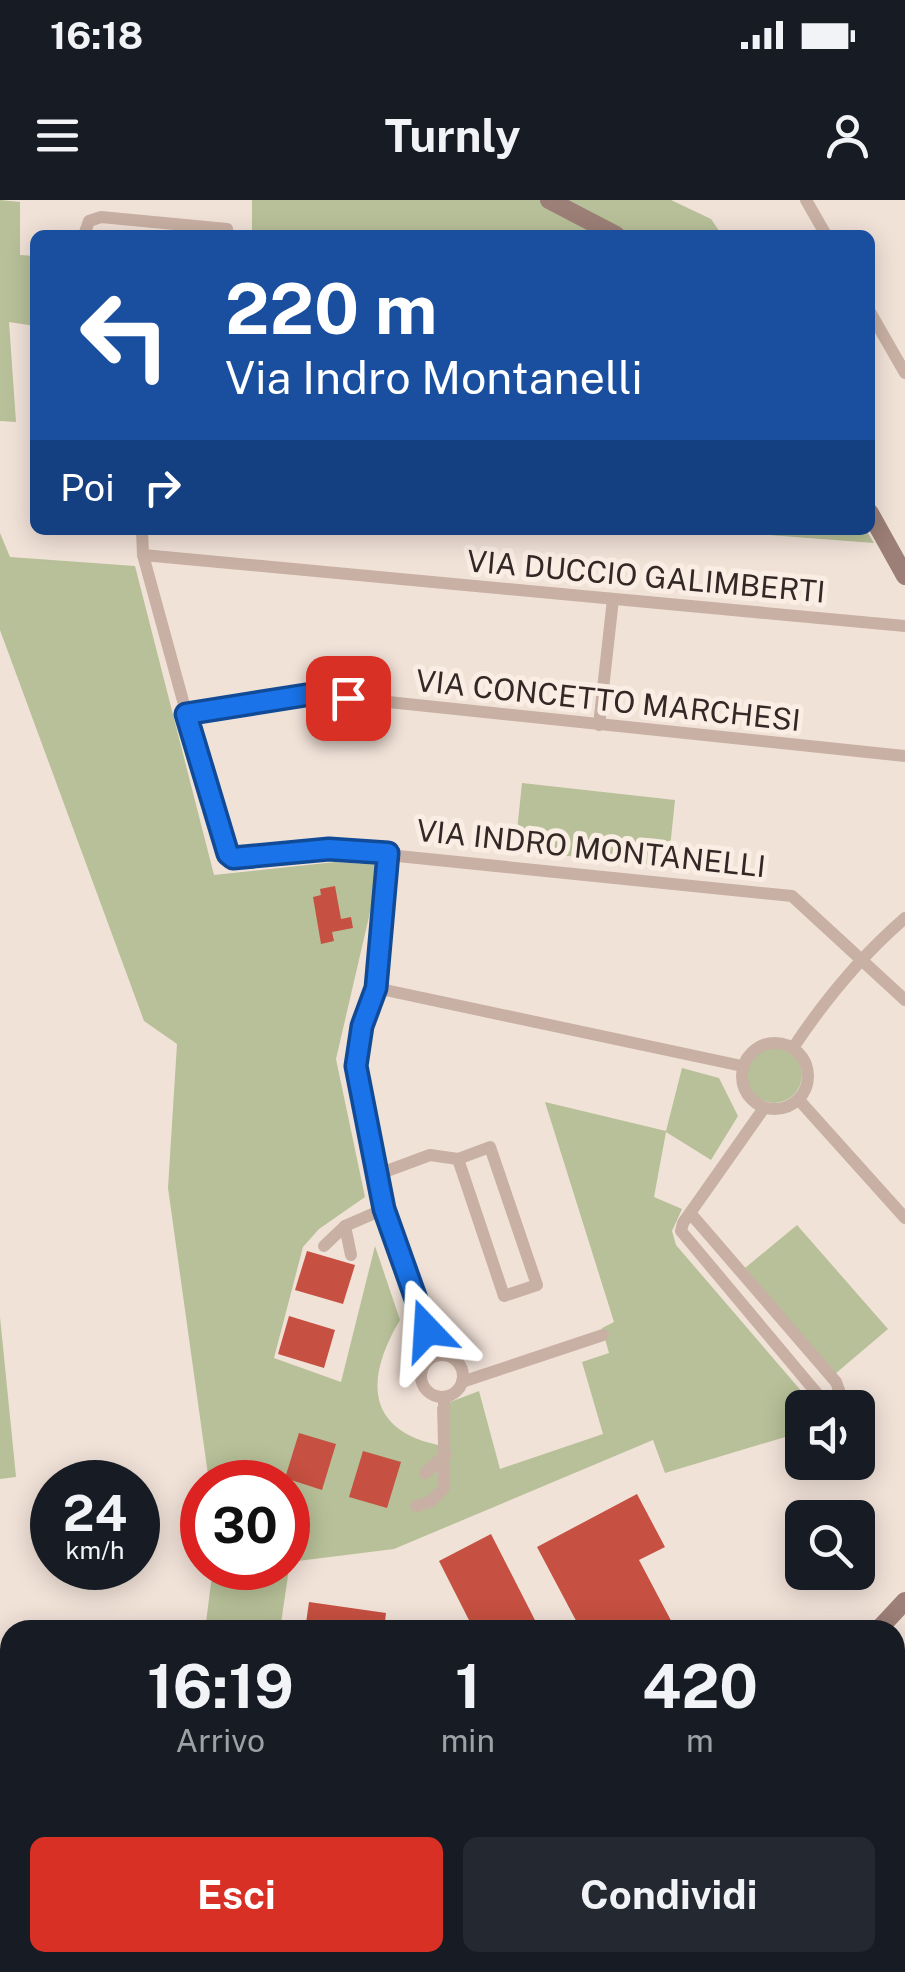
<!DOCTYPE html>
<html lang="it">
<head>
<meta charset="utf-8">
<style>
	:root { --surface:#171b24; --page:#242831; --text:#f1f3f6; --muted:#9ea1a6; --accent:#d93025 }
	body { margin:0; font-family:"Public Sans",sans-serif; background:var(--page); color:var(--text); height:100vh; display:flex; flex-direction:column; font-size:38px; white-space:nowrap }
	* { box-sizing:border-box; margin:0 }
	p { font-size:32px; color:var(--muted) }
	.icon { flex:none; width:55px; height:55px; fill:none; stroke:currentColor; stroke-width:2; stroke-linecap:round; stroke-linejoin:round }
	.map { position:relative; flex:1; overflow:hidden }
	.details { position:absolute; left:0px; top:1420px; width:905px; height:352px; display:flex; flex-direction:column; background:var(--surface); border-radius:30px 30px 0 0; box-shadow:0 5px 25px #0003 }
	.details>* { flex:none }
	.guide { position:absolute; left:30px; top:30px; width:845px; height:305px; border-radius:15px; box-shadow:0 5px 25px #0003; background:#1a4fa0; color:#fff; overflow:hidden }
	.buttons { position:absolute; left:785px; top:1190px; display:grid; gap:20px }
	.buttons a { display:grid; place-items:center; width:90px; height:90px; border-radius:15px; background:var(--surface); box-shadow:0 5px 25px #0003; font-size:50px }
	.speed { position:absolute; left:30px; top:1260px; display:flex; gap:20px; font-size:50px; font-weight:700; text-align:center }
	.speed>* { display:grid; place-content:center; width:130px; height:130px; border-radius:50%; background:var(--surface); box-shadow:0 5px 25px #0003; line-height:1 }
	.speed small { font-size:25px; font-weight:400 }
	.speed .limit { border:15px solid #d22; background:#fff; color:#111 }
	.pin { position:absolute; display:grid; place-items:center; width:85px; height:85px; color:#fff; margin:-42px; border-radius:20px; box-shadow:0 5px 15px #0006 }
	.me { position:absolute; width:110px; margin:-55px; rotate:340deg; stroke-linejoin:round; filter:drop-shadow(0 0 8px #0008) }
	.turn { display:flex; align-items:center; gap:35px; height:210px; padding:0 30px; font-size:45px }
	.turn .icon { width:130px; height:130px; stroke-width:2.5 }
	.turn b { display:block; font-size:70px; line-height:85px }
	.then { display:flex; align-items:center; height:95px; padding:0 30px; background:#0003; gap:20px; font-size:38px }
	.eta { display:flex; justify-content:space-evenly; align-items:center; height:170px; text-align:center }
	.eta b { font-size:60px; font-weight:700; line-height:70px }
	.button { display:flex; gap:20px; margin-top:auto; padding:20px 30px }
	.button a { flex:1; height:115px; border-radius:15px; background:var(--accent); color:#fff; font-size:40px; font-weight:700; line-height:115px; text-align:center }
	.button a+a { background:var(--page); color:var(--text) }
	.status { display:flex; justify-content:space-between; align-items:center; height:70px; padding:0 50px; background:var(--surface); direction:ltr }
	.status svg { height:28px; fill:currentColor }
	header { display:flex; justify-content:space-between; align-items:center; height:130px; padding:0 30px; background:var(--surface); font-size:45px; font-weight:700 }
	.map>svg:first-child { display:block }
	.green { fill:#b7c098 }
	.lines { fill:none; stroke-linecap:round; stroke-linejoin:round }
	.stream { stroke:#77aea9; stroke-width:5 }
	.building { fill:#c65041 }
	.street { stroke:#c9b0a4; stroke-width:12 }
	.secondary { stroke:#9c7f76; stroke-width:18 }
	.route-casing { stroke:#114b97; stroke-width:25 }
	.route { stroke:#1a73e8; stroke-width:18 }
	.labels { text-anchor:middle; stroke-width:10; stroke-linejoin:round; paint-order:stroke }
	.street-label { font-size:30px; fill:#342826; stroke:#f9ede4 }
</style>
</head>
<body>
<div class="status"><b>16:18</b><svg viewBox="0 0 49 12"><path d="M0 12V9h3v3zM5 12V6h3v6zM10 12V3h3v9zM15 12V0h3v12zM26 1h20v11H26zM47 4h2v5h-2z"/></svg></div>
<header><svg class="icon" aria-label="menu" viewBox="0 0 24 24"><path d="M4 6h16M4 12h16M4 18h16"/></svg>Turnly<svg class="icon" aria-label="person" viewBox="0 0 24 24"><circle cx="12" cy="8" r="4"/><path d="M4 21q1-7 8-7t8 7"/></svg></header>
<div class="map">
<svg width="905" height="1772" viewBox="0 0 905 1772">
	<rect width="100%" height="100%" fill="#f1e2d8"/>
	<g class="green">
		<polygon points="0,0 20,2 20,55 35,56 35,126 9,122 16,222 0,221"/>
		<polygon points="252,0 671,0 711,19 722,35 252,35"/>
		<polygon points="705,330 866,330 874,343"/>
		<path d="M0,333L10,357L135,366L214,675L335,662L381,665L336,859L365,997L319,1029L303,1047L274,1158L341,1182L375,1046L400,1120C367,1175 363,1229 438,1245L437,1207L479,1191L500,1269L603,1234L582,1162L609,1153L602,1128L614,1122L545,902L666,931L682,868L719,878L738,916L711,960L666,932L654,997L682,1009L672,1031L676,1045L815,1207L802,1208V1232L665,1273L653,1240L394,1349L290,1362L280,1430H205L213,1368H288V1282H209L168,988L177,844L144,821L0,430Z"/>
		<polygon points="522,583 675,600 668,667 515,650"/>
		<circle cx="774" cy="875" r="28"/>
		<polygon points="797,1025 888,1129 835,1174 745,1068"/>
		<polygon points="0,1117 16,1277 0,1279"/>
	</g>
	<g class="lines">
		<polyline class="stream" points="0,1458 10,1463"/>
	</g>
	<g class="building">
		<polygon points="335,686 341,719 351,717 353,728 332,732 334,741 321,744 313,697 321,695 320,689"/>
		<polygon points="307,1051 355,1065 343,1104 295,1090"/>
		<polygon points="289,1116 335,1130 324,1168 278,1154"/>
		<polygon points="299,1233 336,1244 322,1290 285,1278"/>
		<polygon points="363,1251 401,1262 387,1308 349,1297"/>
		<polygon points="637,1294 665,1347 639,1360 676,1430 581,1430 537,1347"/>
		<polygon points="491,1334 540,1430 474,1430 439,1361"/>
		<polygon points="309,1402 386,1413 384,1430 305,1430"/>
	</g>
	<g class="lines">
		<g class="street">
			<polyline points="806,0 826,35"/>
			<polyline points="84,35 89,21 101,17 227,29 228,35"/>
			<polyline points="870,112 905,173"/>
			<polyline points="142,330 143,355 223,647 233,658 329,649 792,696 905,800"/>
			<polyline points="143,355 905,426"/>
			<polyline points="186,514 312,494 905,556"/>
			<polyline points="599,525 613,399"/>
			<polyline points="388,653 376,788 362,825 356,865 384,1009 437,1155"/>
			<polyline points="376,788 742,866"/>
			<circle cx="775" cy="876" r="33"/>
			<path d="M793,848C826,798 860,757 905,718"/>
			<polyline points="799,900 905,1018"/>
			<polyline points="376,975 430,955 458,959 490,947 537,1085 504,1096 458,959"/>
			<polyline points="691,1014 836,1182 839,1190 833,1199 820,1197 681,1031 683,1023 764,908"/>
			<polyline points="345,1026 351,1055"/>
			<polyline points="324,1046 345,1026 384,1009"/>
			<circle cx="442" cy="1176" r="21"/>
			<polyline points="462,1182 603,1135"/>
			<polyline points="425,1273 446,1254"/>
			<polyline points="416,1306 430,1302 444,1288 444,1198"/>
			<polyline points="895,1625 905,1621"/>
			<polyline points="597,1762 597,1772"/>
			<polyline points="610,1762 613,1772"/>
			<polyline points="858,1762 863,1772"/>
		</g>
		<g class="secondary">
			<polyline points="549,0 616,35"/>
			<polyline points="870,313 905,376"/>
			<polyline points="878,1430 905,1401"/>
			<polyline points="0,1677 10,1675"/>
		</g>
	</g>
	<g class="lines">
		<defs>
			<polyline id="route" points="348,498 312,494 186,514 228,654 233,658 329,649 388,653 376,788 362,826 356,866 384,1009 427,1130"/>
		</defs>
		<use href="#route" class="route-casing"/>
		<use href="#route" class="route"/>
	</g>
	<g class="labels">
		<g class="street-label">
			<text transform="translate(646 377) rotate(5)" y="10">VIA DUCCIO GALIMBERTI</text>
			<text transform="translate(608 501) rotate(6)" y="10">VIA CONCETTO MARCHESI</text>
			<text transform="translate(591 649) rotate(6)" y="10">VIA INDRO MONTANELLI</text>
		</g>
	</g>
</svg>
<div class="buttons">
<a><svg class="icon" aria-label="sound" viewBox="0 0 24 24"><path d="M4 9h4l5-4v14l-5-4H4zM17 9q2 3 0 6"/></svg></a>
<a><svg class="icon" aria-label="search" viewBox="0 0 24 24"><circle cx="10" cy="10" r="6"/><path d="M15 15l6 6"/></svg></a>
</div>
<div class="speed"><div>24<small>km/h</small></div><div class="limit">30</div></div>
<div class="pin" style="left:348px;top:498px;background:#d93025"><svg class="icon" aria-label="arrive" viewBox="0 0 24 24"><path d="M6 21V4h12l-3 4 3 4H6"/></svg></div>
<svg class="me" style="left:427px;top:1130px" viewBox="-20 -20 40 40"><path d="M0-17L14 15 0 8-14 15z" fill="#1a73e8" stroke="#fff" stroke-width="4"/></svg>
<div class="guide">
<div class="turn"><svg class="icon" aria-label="left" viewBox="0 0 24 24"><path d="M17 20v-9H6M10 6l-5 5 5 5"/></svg><div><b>220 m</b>Via Indro Montanelli</div></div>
<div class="then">Poi<svg class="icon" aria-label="right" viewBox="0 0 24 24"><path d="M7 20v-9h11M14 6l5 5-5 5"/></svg></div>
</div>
<section class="details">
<div class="eta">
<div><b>16:19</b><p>Arrivo</p></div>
<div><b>1</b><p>min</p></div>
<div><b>420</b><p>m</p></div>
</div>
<div class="button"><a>Esci</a><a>Condividi</a></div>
</section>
</div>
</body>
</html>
